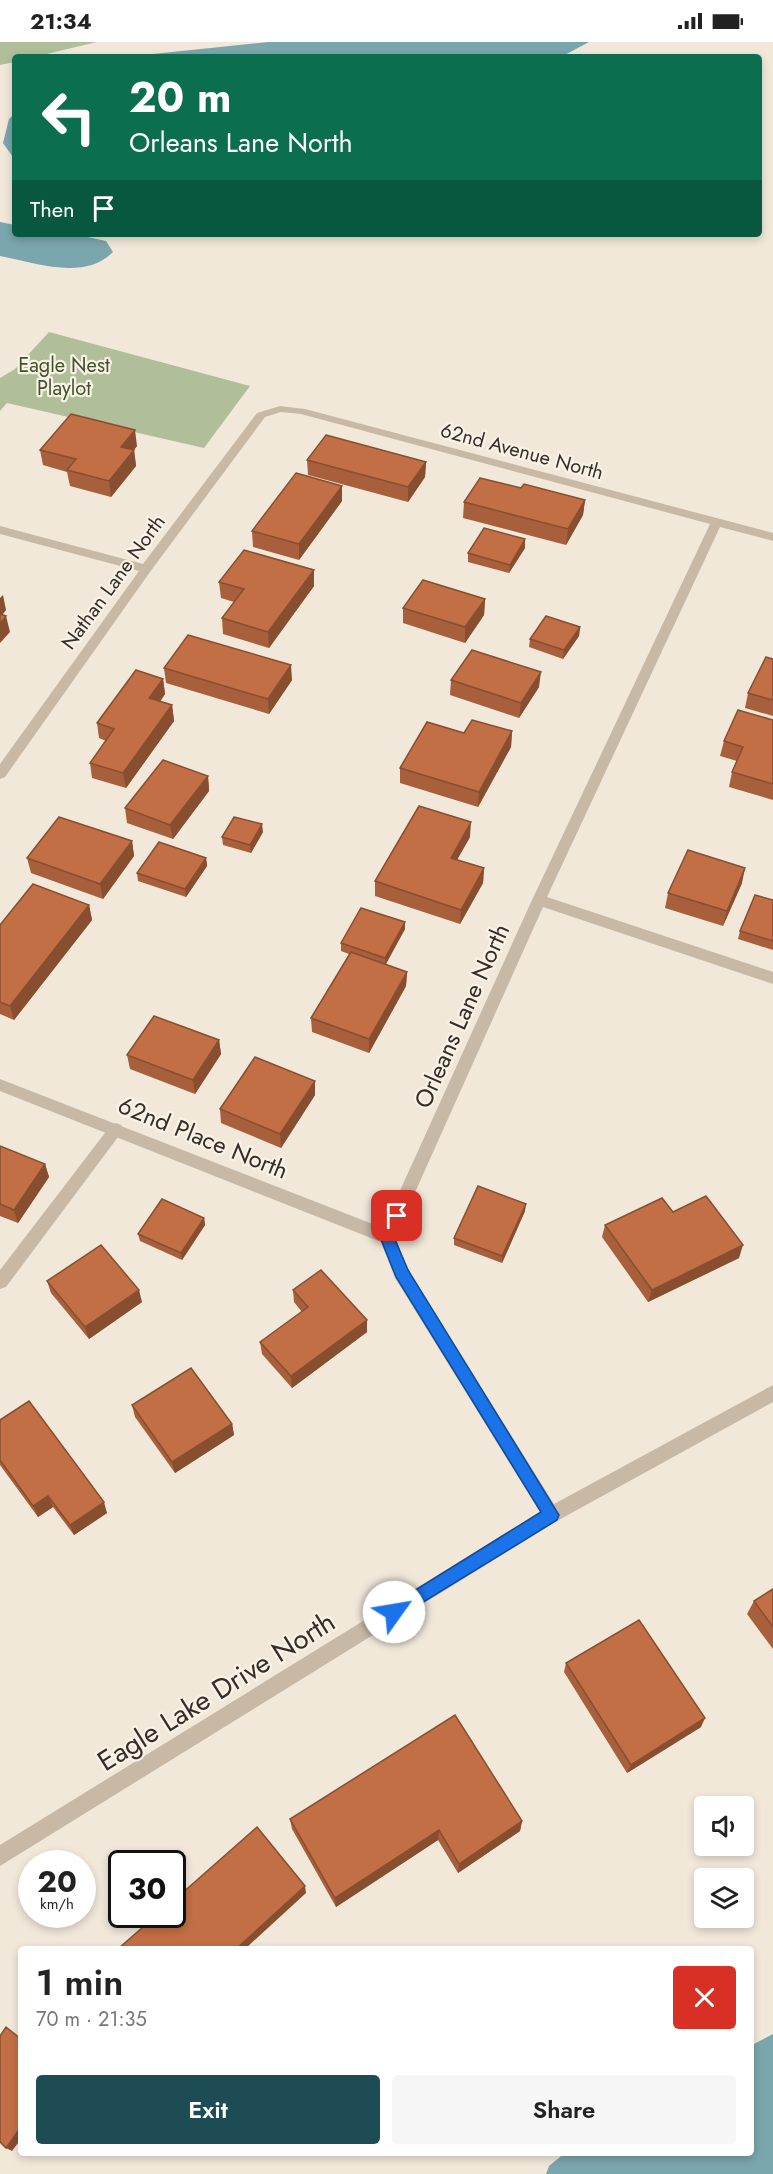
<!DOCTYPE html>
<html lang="en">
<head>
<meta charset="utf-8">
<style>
	:root { --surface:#fff; --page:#f6f6f6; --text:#222; --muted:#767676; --accent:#1d4c55 }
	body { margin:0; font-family:Jost,sans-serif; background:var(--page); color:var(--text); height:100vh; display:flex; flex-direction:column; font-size:22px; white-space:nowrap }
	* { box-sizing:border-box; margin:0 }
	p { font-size:20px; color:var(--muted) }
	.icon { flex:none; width:33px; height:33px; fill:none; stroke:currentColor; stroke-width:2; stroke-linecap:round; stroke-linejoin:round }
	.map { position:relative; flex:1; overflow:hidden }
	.drawer { position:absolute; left:18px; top:1904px; width:736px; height:210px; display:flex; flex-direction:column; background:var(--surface); border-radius:6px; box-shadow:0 3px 9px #0003 }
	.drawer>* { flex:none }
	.top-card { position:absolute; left:12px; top:12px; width:750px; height:183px; border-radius:6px; box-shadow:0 3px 9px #0003; background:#0b6e4f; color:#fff; overflow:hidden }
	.fabs { position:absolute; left:694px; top:1754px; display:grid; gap:12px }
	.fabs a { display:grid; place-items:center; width:60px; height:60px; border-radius:6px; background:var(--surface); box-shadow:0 3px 9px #0003; font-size:30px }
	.speed { position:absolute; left:18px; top:1808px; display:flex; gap:12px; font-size:30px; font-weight:700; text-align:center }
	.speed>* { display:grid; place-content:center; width:78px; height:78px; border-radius:50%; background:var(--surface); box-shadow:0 3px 9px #0003; line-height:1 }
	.speed small { font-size:15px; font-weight:400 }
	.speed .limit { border:3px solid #111; border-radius:9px; background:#fff; color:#111 }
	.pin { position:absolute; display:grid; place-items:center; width:51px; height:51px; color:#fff; margin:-26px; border-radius:12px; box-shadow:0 3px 9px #0006 }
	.me { position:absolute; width:66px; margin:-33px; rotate:58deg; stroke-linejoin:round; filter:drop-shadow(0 0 4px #0008) }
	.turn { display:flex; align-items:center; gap:21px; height:126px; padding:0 18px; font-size:27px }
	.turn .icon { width:78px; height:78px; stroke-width:2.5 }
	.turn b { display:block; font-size:42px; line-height:51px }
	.then { display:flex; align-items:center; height:57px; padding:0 18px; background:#0003; gap:12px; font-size:22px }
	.round { display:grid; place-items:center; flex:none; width:63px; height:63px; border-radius:6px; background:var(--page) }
	.head { display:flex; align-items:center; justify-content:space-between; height:102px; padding:0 18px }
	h1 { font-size:36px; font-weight:600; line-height:45px }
	.action { display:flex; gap:12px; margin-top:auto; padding:12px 18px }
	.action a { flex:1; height:69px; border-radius:6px; background:var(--accent); color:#fff; font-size:24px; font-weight:600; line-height:69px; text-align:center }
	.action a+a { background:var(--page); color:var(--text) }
	.status { display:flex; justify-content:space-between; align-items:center; height:42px; padding:0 30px; background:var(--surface); direction:ltr }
	.status svg { height:16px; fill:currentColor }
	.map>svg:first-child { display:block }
	.green { fill:#b0bf9a }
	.water { fill:#7aa6ad }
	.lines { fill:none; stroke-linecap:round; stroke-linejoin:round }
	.lane { fill:#c8b9a6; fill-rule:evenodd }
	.street { fill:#c8b9a6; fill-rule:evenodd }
	.wall { fill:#a85f3b }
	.shaded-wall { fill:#884e30 }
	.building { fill:#c36f45; stroke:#884e30; stroke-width:1.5 }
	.route { fill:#1a73e8; stroke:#114b97; stroke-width:1.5 }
	.labels { text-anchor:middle; stroke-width:4.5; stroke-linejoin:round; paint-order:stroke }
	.far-park-label { font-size:20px; fill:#41522b; stroke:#f9f2e6 }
	.far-street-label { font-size:20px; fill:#352d27; stroke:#f9f2e6 }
	.street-label { font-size:24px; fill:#352d27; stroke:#f9f2e6 }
	.near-street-label { font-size:28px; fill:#352d27; stroke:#f9f2e6 }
</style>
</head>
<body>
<div class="status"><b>21:34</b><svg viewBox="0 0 49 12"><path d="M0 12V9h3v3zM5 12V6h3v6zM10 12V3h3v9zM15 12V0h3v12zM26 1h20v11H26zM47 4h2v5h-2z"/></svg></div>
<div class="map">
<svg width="773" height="2132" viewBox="0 0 773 2132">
	<rect width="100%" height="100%" fill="#f1e8da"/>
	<g class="green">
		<polygon points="0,0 97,0 34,15 15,15 15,20 0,23"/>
		<polygon points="49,290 250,344 204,406 7,361 0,369 0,336 15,327"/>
	</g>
	<g class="water">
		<polygon points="269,0 589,0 561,15 124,15"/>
		<polygon points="15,71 15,118 3,101 9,77"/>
		<path d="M0,180L15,183V192H74L106,199L113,210C85,239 36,221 0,214Z"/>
		<polygon points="773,1992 773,2132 546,2132 549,2124 565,2111 752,2110 752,2003"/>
	</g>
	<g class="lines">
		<polygon class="lane" points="116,1081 121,1083 124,1087 121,1091 6,1245 0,1247 0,1228 111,1083"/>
		<polygon class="street" points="280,364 305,367 773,491 773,499 720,485 547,855 773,930 773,942 543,865 395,1195 408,1228 554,1462 773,1343 773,1360 557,1479 0,1824 0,1803 540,1470 395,1236 381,1200 0,1049 0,1037 383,1186 532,858 710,482 301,372 281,370 265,375 150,530 5,735 0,737 0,722 139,529 0,492 0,484 143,522 257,371"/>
	</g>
	<g class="wall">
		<polygon points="137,404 134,408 136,424 111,455 70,444 67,430 43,423 40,408"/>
		<polygon points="307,418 426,420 425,435 408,460 308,433"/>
		<polygon points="521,446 585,458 583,473 566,503 463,476 464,460"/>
		<polygon points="342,459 299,518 253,505 252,489"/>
		<polygon points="525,497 525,506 509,531 468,520 468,511"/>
		<polygon points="219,540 314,544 269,606 223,592 222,576 234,560 221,556"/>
		<polygon points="485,557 484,573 465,601 403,581 403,566"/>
		<polygon points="580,585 579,594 563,617 529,605 530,597"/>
		<polygon points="773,617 773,674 745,666 748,651"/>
		<polygon points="164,626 292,638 269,672 166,641"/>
		<polygon points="163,637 165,652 160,660 172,663 174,679 126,746 92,736 90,721 106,699 99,696 97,681"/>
		<polygon points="451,638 539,645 519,676 450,653"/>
		<polygon points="773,678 773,758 729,745 732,730 737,719 720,714 724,699"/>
		<polygon points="512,689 511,705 478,765 400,741 400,726 464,691"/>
		<polygon points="208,734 209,749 173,797 127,781 125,766"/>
		<polygon points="263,790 251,811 223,803 222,795"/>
		<polygon points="470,795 457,818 484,826 483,841 460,882 375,854 375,839"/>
		<polygon points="132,799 134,814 103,857 31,831 27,816"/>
		<polygon points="206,816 207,824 186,855 138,839 137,831"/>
		<polygon points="742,841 723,884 665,866 668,851"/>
		<polygon points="773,858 773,908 738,897 740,889"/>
		<polygon points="89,863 92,878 14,978 0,972 0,883"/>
		<polygon points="405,880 405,887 385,922 407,930 406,944 369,1011 312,990 311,976 349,912 341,909 341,901"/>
		<polygon points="219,998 221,1012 195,1052 130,1027 127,1013"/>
		<polygon points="315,1039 315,1053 281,1106 221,1081 220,1067"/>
		<polygon points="0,1104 45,1122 49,1135 18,1181 0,1174"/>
		<polygon points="525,1169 502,1221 454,1203 454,1196"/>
		<polygon points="673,1170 739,1216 648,1260 602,1195 605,1183"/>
		<polygon points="204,1176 205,1183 182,1218 140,1199 138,1192"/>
		<polygon points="47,1239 142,1260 89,1297 51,1251"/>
		<polygon points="293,1248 367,1278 367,1290 292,1346 262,1312 260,1300 302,1270 294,1260"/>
		<polygon points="132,1363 232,1382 234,1393 175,1431 135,1375"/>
		<polygon points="0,1378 107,1471 74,1493 53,1465 38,1475 0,1423"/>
		<polygon points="773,1547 773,1607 747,1572 754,1559"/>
		<polygon points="566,1621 701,1685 627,1731 564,1630"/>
		<polygon points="290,1777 522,1779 520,1789 458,1831 438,1798 336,1865 292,1787"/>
	</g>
	<g class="shaded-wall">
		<polygon points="135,388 137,404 123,420 121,405"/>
		<polygon points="134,408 136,424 111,455 109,439"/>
		<polygon points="426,420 425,435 408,460 408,445"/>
		<polygon points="342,444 342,459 299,518 299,502"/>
		<polygon points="585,458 583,473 566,503 568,487"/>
		<polygon points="525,497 525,506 509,531 510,523"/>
		<polygon points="314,528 314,544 269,606 268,590"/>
		<polygon points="3,553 6,568 0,576 0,556"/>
		<polygon points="485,557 484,573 465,601 465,585"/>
		<polygon points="6,574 10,590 0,601 0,582"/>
		<polygon points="580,585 579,594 563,617 564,608"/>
		<polygon points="291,623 292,638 269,672 268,657"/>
		<polygon points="541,630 539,645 519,676 521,661"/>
		<polygon points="163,637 165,652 151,671 149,656"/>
		<polygon points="172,663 174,679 126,746 123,731"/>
		<polygon points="512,689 511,705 478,765 479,750"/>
		<polygon points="208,734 209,749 173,797 170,783"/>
		<polygon points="471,780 470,795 450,830 451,816"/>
		<polygon points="262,782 263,790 251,811 250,803"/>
		<polygon points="132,799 134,814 103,857 100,842"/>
		<polygon points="206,816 207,824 186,855 185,847"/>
		<polygon points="484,826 483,841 460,882 461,868"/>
		<polygon points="745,826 742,841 723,884 727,869"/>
		<polygon points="89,863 92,878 14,978 10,964"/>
		<polygon points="405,880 405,887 385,924 385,916"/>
		<polygon points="407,930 406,944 369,1011 369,997"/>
		<polygon points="219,998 221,1012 195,1052 193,1038"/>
		<polygon points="315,1039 315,1053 281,1106 280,1092"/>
		<polygon points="45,1122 49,1135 18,1181 14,1168"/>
		<polygon points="526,1162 525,1169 502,1221 502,1214"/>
		<polygon points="204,1176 205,1183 182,1218 181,1211"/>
		<polygon points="743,1203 739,1216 648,1260 652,1248"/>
		<polygon points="139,1248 142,1260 89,1297 85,1285"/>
		<polygon points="367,1278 367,1290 292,1346 291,1334"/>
		<polygon points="232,1382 234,1393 175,1431 172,1420"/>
		<polygon points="48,1454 53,1465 38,1475 33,1464"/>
		<polygon points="104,1460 107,1471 74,1493 70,1483"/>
		<polygon points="705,1676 701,1685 627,1731 631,1723"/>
		<polygon points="522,1779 520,1789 458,1831 459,1822"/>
		<polygon points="439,1788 438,1798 336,1865 335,1856"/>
		<polygon points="305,1844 306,1851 246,1906 237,1906"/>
		<polygon points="21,2085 21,2097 12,2109 6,2106"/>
	</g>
	<g class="building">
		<polygon points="71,372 135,388 121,405 134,408 109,439 67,428 76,417 40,408"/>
		<polygon points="326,393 426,420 408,445 307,418"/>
		<polygon points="296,431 342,444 299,502 252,489"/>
		<polygon points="480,436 521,446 524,442 585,458 568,487 464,460"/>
		<polygon points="484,486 525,497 510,523 468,511"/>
		<polygon points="244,508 314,528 268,590 222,576 244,547 219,540"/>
		<polygon points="423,538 485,557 465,585 403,566"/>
		<polygon points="0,572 6,574 0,582"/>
		<polygon points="546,574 580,585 564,608 530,597"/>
		<polygon points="188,593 291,623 268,657 164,626"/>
		<polygon points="472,608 541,630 521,661 451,638"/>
		<polygon points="766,615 773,617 773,658 748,651"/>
		<polygon points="136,628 163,637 149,656 172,663 123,731 90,721 114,687 97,681"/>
		<polygon points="738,668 773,678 773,742 732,730 743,705 724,699"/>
		<polygon points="472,678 512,689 479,750 400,726 427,680 464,691"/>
		<polygon points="163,718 208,734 170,783 125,766"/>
		<polygon points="419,764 471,780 451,816 484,826 461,868 375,839"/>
		<polygon points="59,775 132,799 100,842 27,816"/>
		<polygon points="234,775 262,782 250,803 222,795"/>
		<polygon points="159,800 206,816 185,847 137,831"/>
		<polygon points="688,808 745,826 727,869 668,851"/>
		<polygon points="33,842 89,863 10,964 0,960 0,883"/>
		<polygon points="755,853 773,858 773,899 740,889"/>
		<polygon points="361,866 405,880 385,916 341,901"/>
		<polygon points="351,910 407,930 369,997 311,976"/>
		<polygon points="154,974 219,998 193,1038 127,1013"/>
		<polygon points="255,1015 315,1039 280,1092 220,1067"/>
		<polygon points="0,1104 45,1122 14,1168 0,1162"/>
		<polygon points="478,1144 526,1162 502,1214 454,1196"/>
		<polygon points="706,1154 743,1203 652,1248 605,1183 662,1156 673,1170"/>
		<polygon points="162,1157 204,1176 181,1211 138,1192"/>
		<polygon points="101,1203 139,1248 85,1285 47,1239"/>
		<polygon points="321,1228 367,1278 291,1334 260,1300 308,1265 293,1248"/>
		<polygon points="191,1326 232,1382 172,1420 132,1363"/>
		<polygon points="29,1359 104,1460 70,1483 48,1454 33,1464 0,1418 0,1378"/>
		<polygon points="773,1547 773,1585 754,1559"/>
		<polygon points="639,1578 705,1676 631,1723 566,1621"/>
		<polygon points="455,1673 522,1779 459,1822 439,1788 335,1856 290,1777"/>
		<polygon points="257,1785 305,1844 237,1906 119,1906 158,1872 172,1872 172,1860"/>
		<polygon points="6,1985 21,1997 21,2085 6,2106 0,2100 0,1994"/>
	</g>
	<polygon class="route" points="397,1168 402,1170 404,1174 394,1195 408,1228 559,1473 557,1478 394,1578 388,1576 386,1570 388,1565 541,1470 396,1235 380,1195 392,1170"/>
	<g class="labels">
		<g class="far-park-label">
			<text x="64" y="330">Eagle Nest<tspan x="64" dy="23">Playlot</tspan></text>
		</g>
		<g class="far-street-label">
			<text transform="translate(522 409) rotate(15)" y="7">62nd Avenue North</text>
			<text transform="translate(113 540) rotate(-54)" y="7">Nathan Lane North</text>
		</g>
		<g class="street-label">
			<text transform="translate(462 974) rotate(-66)" y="8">Orleans Lane North</text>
			<text transform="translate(203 1096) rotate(22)" y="8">62nd Place North</text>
		</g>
		<g class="near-street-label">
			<text transform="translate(216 1649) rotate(-32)" y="10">Eagle Lake Drive North</text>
		</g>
	</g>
</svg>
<div class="fabs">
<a><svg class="icon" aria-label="sound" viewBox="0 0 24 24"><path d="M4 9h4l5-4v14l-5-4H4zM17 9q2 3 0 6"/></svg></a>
<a><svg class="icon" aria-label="layers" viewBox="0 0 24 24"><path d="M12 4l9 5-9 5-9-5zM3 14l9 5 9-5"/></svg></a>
</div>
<div class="speed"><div>20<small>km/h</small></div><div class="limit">30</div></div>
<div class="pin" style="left:397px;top:1174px;background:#d93025"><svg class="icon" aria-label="arrive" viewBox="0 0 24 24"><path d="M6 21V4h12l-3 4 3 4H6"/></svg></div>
<svg class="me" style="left:394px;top:1570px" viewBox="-20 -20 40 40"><circle r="19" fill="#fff"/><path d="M0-13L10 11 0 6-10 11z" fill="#1a73e8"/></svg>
<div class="top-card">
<div class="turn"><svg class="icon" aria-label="left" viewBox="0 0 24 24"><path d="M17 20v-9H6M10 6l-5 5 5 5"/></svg><div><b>20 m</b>Orleans Lane North</div></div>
<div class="then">Then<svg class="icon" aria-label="arrive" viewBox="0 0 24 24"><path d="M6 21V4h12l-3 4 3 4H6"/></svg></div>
</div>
<section class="drawer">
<div class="head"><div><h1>1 min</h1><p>70 m · 21:35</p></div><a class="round" style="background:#d93025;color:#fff"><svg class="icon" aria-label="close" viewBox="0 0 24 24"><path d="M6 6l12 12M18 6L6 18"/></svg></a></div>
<div class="action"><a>Exit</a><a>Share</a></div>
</section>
</div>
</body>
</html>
